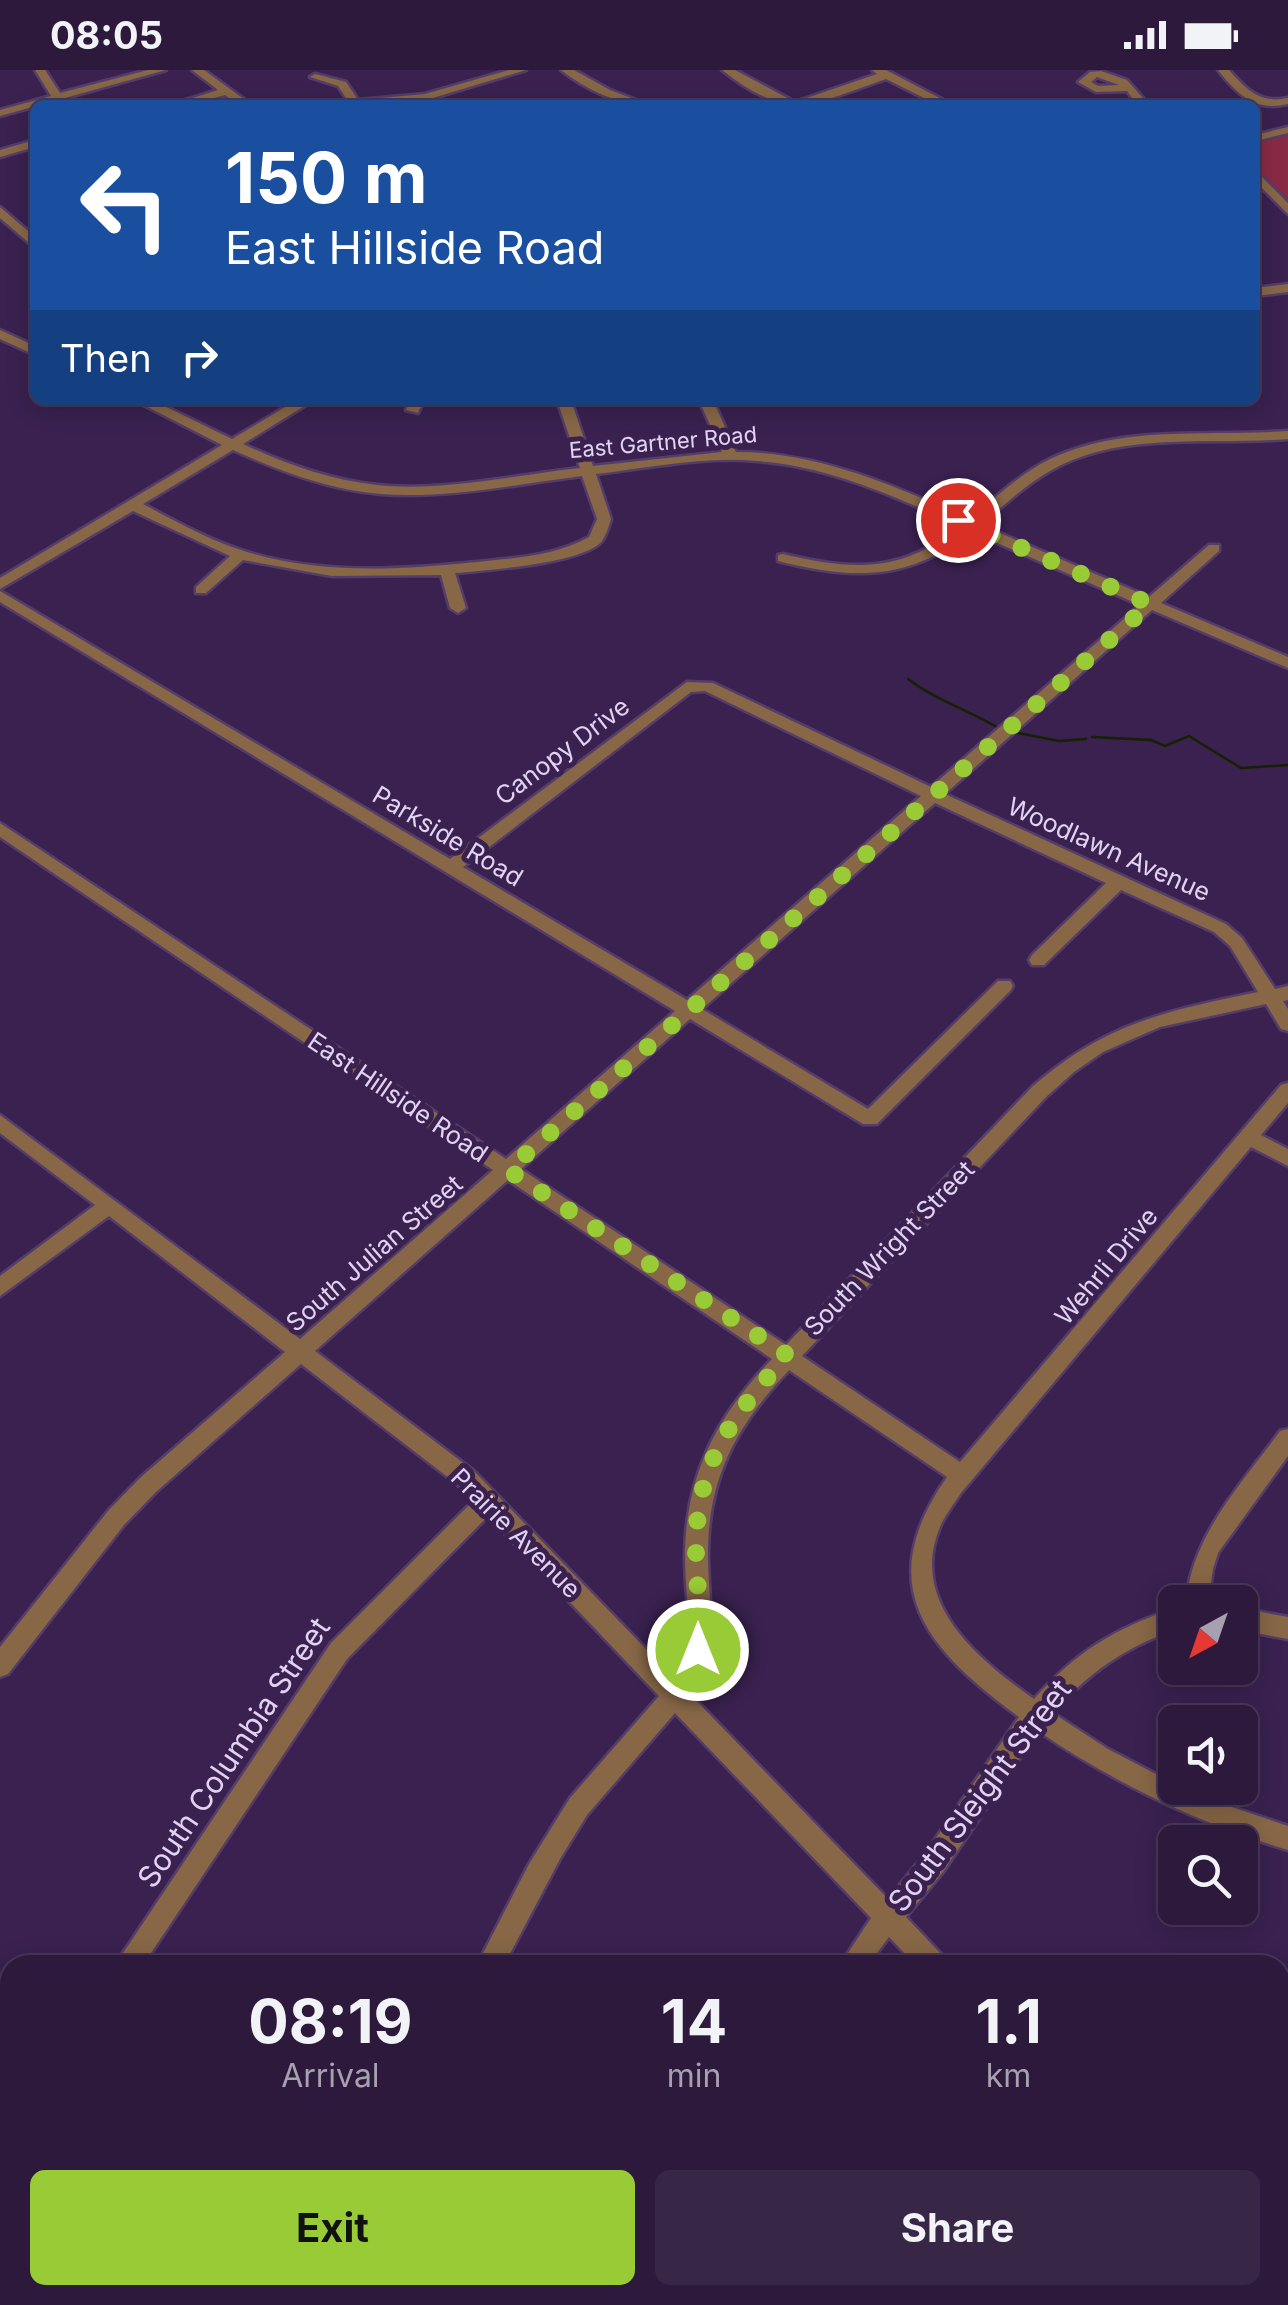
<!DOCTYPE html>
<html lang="en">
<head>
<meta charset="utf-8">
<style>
	:root { --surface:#2c193c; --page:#382647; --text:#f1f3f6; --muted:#a6a0af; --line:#483856; --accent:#98cb36 }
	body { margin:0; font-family:Inter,sans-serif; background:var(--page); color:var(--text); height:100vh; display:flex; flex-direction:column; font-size:38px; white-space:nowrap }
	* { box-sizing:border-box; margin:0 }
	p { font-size:32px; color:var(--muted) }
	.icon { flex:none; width:55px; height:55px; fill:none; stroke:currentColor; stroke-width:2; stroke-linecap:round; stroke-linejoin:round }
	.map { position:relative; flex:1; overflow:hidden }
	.panel { position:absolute; left:0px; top:1885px; width:1290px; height:350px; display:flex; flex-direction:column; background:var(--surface); border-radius:30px 30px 0 0; box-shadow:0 5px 25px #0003,0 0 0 2px var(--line) }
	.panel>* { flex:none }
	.banner { position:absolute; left:30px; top:30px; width:1230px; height:305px; border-radius:15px; box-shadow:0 5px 25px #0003,0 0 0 2px var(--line); background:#1a4fa0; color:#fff; overflow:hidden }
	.needle { width:65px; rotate:220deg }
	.fabs { position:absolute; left:1158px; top:1515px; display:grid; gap:20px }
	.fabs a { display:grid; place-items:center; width:100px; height:100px; border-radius:15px; background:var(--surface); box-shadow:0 5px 25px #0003,0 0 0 2px var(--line); font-size:50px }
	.pin { position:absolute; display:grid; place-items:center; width:85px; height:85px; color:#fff; margin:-42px; border:5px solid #fff; border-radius:50%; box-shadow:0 2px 10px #0007 }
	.me { position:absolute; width:110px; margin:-55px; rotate:0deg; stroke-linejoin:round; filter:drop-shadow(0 0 8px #0008) }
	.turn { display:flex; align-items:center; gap:35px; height:210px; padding:0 30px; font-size:45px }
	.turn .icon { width:130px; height:130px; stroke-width:2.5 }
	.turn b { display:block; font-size:70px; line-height:85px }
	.then { display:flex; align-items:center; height:95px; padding:0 30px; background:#0003; gap:20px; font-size:38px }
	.eta { display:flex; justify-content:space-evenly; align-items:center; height:170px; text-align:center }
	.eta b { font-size:60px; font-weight:700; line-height:70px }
	.cta { display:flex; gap:20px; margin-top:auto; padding:20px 30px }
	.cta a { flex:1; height:115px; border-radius:15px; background:var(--accent); color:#111; font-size:40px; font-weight:700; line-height:115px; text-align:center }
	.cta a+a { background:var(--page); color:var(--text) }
	.status { display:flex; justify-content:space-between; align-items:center; height:70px; padding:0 50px; background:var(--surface); direction:ltr }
	.status svg { height:28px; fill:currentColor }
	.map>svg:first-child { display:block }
	.green { fill:#892a45 }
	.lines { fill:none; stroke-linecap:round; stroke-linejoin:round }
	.stream { stroke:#162102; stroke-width:2.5 }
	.minor-casing { stroke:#553d6a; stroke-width:5 }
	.minor { fill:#876746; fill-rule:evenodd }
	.route { stroke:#98cb36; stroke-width:18; stroke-dasharray:0 32.4 }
	.labels { text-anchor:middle; stroke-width:10; stroke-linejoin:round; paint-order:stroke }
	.far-street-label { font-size:22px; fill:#e1d3f1; stroke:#3a2150 }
	.street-label { font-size:25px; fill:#e1d3f1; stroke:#3a2150 }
	.near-street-label { font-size:30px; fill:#e1d3f1; stroke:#3a2150 }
</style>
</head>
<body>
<div class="status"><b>08:05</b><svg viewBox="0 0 49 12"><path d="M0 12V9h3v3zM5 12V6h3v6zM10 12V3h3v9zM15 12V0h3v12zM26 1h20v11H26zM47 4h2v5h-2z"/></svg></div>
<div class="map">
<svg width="1288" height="2235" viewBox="0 0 1288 2235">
	<rect width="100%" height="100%" fill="#3a2150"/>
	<polygon class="green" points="1288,63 1288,134 1255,99 1255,70"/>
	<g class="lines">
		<g class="stream">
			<path d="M908,609C937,631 969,640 1000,659"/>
			<polyline points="1018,663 1059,671 1086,669"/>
			<polyline points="1092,667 1151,670 1165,676 1189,666 1241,698 1288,695"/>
		</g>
		<defs>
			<g id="minor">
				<polygon points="35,0 45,0 60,23 148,0 166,0 0,46 0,40 51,26"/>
				<polygon points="192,0 204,0 252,35 239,35 225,25 189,35 170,35 218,20"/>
				<polygon points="509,0 526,0 426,30 334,35 348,31 338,16 310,7 315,4 346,12 358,30 425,24"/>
				<path d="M561,0H574L610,20L650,35C618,35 585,19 561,0Z"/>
				<path d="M722,0H735L795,32L877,4L872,0H886L953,35H938L886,9C813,34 789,53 722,0Z"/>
				<path d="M1218,0H1229C1247,20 1260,34 1288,28V34C1255,42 1237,24 1218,0Z"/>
				<path d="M1101,1L1127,10L1149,35H1137L1127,21L1096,22L1078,12L1090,2ZM1097,7L1119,15L1098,16L1091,12Z"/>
				<polygon points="1288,57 1288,63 1255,71 1255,65"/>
				<polygon points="35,70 35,77 0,87 0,80"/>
				<polygon points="1255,100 1288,133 1288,144 1255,111"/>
				<polygon points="0,137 35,167 35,178 0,148"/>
				<polygon points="1288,214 1288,222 1255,226 1255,218"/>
				<polygon points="0,260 35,276 35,285 0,269"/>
				<path d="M134,330H152L232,369L297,330H314L243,374C286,394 330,410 377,415C441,422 516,405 580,398L557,330H571L593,396L722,382L699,330H713L736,382C818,382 895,416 969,449C995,428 1020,404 1050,389C1123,354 1210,367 1288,361V369C1214,375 1130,362 1061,395C1031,410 1006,433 981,455L1149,527L1209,475H1219V481L1161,533L1288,587V598L1152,540L945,724L1226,854L1242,868L1275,919L1288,916V930L1283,931L1288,939V961L1281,959L1266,934L1160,957L1103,982L1074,1002L1046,1027L802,1286L960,1392L1281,1015L1288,1013V1033L1261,1065L1288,1079V1096L1251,1077L961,1423C954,1434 945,1445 940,1457C908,1533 979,1590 1034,1629C1077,1581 1114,1559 1175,1538V1560C1125,1577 1088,1603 1053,1643L1108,1679L1175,1714V1718L1288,1756V1780C1198,1753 1116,1714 1038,1661L943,1802L906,1847L943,1886L947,1895H916L889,1867L868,1895H840L871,1848L675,1643L587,1745L560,1789L504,1895H477L529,1794L570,1728L659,1626L488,1446L347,1589L143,1895H115L331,1573L473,1431L458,1415L301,1294L156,1422L124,1455L8,1604L0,1607V1577L108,1441L140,1408L285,1282L109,1146L0,1226V1206L95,1135L0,1063V1045L300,1269L493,1100L0,767V753L506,1089L675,941L0,532V521L450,789L687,612L713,613L931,717L1140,535L972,462C909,511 853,510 778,491V485L783,484C855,501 901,503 961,456C896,427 829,396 757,391C704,386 649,398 596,404L611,449C609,456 606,465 602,471C583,494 486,500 455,503L466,538L458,543L450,538L441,505L332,506L243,490L206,523H196V517L230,486L133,441L0,519V508L222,375ZM233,380C280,401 330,420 381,424C447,429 517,414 582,406L597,449L589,467C555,486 515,488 477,492C399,500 316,505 241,480C207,469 175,451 143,434ZM705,621L921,726L687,930L463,797L691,622ZM935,733L1106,813L1032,885L1029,890L1032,895H1044L1121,820L1214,862L1230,876L1258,922C1166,941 1105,953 1032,1017L786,1275L521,1099L690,949L863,1054H877L1010,921L1013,916L1010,911H998L868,1039L702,939ZM508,1110L772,1289C717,1346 685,1405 685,1487C685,1528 696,1570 673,1607L474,1401L315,1281ZM789,1300L947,1407C871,1516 926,1579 1019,1647L925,1784L888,1829L689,1623C719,1577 709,1539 708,1488C707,1408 736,1357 789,1300Z"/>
				<polygon points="410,330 424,330 418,343 406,340"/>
				<path d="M1288,1359V1386L1218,1483L1213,1499L1208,1532H1186C1192,1465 1241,1415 1280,1361Z"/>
				<polygon points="1240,1538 1288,1547 1288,1569 1240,1560"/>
				<polygon points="0,2005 10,2010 10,2039 0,2034"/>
				<polygon points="1280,2029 1288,2030 1288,2058 1280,2057"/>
				<polygon points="10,2059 10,2098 0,2102 0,2063"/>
				<polygon points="290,2225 320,2225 316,2235 285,2235"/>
				<polygon points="322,2225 363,2225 368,2235 326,2235"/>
				<polygon points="690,2225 718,2225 715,2235 685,2235"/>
				<polygon points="1094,2225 1122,2225 1120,2235 1090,2235"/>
				<polygon points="1244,2225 1277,2225 1282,2235 1248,2235"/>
			</g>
		</defs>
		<use href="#minor" class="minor-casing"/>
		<use href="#minor" class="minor"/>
	</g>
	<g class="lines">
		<path class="route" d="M698,1580C702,1546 696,1512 696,1478C696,1392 733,1346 787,1285L508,1100L1150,534L958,450"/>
	</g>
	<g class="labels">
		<g class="far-street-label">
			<text transform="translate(663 372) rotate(-5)" y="8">East Gartner Road</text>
		</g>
		<g class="street-label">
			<text transform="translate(562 681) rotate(-37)" y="9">Canopy Drive</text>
			<text transform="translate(448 766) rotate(31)" y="9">Parkside Road</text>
			<text transform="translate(1109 779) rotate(24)" y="9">Woodlawn Avenue</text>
			<text transform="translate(398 1027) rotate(34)" y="9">East Hillside Road</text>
			<text transform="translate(889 1178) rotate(-46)" y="9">South Wright Street</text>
			<text transform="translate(374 1183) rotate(-41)" y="9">South Julian Street</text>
			<text transform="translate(1106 1196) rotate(-50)" y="9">Wehrli Drive</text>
			<text transform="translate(516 1463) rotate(45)" y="9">Prairie Avenue</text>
		</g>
		<g class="near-street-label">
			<text transform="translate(234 1683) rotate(-56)" y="10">South Columbia Street</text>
			<text transform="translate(980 1726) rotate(-53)" y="10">South Sleight Street</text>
		</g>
	</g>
</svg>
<div class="fabs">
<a><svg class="needle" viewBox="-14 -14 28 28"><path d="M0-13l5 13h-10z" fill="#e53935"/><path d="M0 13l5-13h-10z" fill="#a6a0af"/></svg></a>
<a><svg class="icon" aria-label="sound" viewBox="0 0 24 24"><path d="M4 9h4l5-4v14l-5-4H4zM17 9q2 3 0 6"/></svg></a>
<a><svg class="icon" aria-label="search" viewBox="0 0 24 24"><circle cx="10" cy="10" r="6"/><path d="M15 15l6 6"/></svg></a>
</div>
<div class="pin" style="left:958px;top:450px;background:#d93025"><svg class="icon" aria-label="arrive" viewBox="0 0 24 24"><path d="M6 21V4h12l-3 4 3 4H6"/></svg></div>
<svg class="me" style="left:698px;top:1580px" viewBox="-20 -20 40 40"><circle r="17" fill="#98cb36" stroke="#fff" stroke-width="3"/><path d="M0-11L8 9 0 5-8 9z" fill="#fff"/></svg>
<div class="banner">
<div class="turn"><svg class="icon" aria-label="left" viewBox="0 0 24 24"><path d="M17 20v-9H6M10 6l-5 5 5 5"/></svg><div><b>150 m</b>East Hillside Road</div></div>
<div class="then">Then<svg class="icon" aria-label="right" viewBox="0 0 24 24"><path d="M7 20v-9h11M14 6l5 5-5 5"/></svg></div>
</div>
<section class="panel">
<div class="eta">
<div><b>08:19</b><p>Arrival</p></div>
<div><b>14</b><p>min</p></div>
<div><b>1.1</b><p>km</p></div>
</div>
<div class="cta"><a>Exit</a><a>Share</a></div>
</section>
</div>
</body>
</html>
